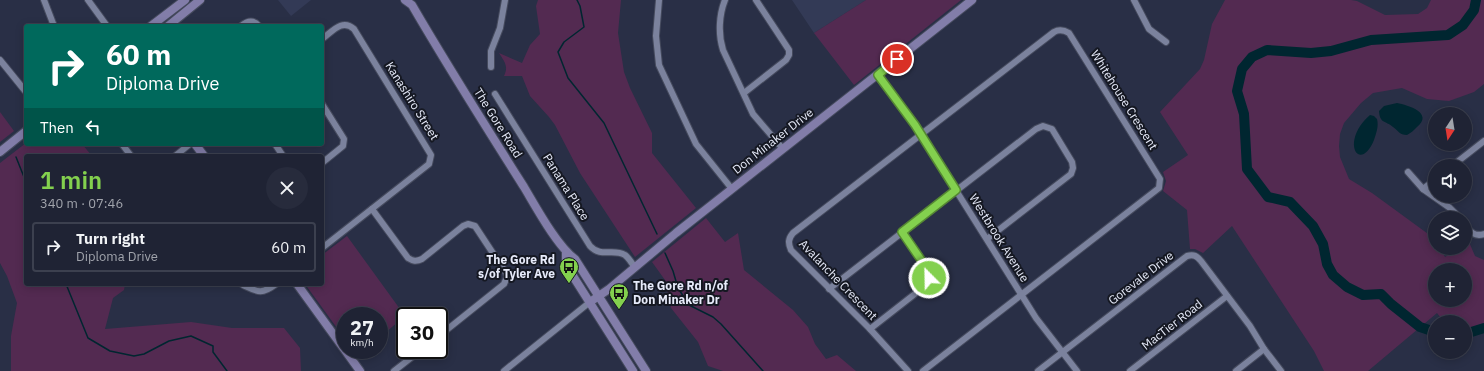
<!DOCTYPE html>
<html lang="en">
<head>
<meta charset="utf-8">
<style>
	:root { --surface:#1f2334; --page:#272b3c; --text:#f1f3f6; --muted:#a1a4ac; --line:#3c404f; --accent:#83d04e }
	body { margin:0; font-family:"IBM Plex Sans",sans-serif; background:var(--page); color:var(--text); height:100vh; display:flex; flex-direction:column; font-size:15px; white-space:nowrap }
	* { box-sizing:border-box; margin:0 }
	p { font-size:13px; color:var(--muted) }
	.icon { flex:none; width:22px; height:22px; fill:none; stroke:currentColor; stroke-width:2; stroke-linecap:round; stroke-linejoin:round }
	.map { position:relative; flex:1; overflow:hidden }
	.sheet { position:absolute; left:24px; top:154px; width:300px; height:132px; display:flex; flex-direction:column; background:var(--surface); border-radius:4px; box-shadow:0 2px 10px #0003,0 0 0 1px var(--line) }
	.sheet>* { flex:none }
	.banner { position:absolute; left:24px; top:24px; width:300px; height:122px; border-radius:4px; box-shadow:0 2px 10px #0003,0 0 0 1px var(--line); background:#00695c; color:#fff; overflow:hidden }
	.needle { width:26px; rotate:192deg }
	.tools { position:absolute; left:1428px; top:107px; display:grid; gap:8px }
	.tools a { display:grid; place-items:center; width:44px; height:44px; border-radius:50%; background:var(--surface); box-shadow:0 2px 10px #0003,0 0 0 1px var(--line); font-size:20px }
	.speed { position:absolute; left:336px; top:307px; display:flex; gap:8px; font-size:20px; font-weight:700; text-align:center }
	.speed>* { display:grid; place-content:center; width:52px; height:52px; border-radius:50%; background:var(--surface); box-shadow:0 2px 10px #0003,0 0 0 1px var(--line); line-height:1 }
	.speed small { font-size:10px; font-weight:400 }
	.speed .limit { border:2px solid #111; border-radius:6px; background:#fff; color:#111 }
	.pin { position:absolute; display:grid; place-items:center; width:34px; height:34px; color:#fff; margin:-17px; border:2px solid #fff; border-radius:50%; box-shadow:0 1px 4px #0007 }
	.me { position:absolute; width:44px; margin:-22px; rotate:337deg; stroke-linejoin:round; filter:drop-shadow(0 0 3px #0008) }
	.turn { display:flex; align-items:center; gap:14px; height:84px; padding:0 16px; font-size:18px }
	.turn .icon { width:52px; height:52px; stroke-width:2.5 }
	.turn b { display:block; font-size:28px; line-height:34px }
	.then { display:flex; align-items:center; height:38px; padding:0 16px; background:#0003; gap:8px; font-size:15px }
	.round { display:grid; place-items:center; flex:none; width:42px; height:42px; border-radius:21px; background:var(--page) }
	.overview { display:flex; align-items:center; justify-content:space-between; height:68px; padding:0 16px }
	h1 { font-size:24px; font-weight:600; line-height:30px; color:var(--accent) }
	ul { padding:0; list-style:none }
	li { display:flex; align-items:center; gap:12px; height:50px; margin:0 8px 6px; padding:0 8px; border:2px solid var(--line); border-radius:4px }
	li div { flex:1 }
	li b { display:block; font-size:15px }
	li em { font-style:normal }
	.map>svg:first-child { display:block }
	.built { fill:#333a56 }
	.green { fill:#532a51; fill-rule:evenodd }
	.water { fill:#002630 }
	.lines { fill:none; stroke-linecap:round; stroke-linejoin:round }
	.stream { stroke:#002630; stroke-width:1.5 }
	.river { stroke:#002630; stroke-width:10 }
	.street-casing { stroke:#454a5d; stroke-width:8 }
	.secondary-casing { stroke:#454a5d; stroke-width:10 }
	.street { stroke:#7b829d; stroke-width:6 }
	.secondary { stroke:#827da9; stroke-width:8 }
	.route-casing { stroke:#558733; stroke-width:10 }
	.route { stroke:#83d04e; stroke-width:7 }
	.labels { text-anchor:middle; stroke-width:4; stroke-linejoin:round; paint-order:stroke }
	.street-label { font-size:12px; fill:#e7ebfa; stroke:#151822 }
	.poi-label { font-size:12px; font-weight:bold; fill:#e7ebfa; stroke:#151822; text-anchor:end }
</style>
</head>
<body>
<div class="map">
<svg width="1484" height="371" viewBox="0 0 1484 371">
	<rect width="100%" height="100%" fill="#292f46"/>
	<g class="built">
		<polygon points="278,0 311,0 291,16"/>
		<polygon points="792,0 866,0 814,33"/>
	</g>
	<g class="green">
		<path d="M538,0H621L618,33L624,72L630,88L652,133V153L696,208L635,257L580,173L555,125L549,117L530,96L522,76H504C509,66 504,61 499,53L522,63L530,45L540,34L536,6Z"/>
		<polygon points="866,0 961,0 854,85 814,33"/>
		<path d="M1225,0H1351L1357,1L1385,15L1418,14L1427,8L1431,0H1484V84L1474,92L1449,101L1427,99L1402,88L1373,93L1361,103L1344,123L1340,134L1339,146L1340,157L1349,179L1372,193L1435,239V248H1440L1445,257L1460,248H1465V245L1469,242L1475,256L1484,260V327L1470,336L1465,335V322H1444L1437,313L1368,371H1324L1314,351L1232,226L1203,253L1195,249H1190L1187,210L1163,191L1166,181L1163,172L1188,155L1160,112L1200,69L1204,60L1212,24ZM1435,270H1465V300H1435Z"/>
		<polygon points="0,112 14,131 0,142"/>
		<polygon points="26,143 26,144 82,144 92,156 26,156 26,284 125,284 124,290 113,298 105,329 191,322 232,328 284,328 300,348 301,371 11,371 11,336 17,303 7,276 0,263 0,163"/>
		<polygon points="706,218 725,242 738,233 744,270 793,310 808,327 815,344 826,359 837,355 856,371 723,371 708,366 698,342 671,308 665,280 652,262"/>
		<polygon points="347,236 405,316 379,338 379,316 345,316 345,339 305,284 322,284 322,255"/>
	</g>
	<g class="water">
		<path d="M1397,103C1408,105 1434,113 1417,127C1414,130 1411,133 1407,135C1399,135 1399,131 1393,127C1385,120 1380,124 1379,111L1384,106Z"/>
		<path d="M1370,115L1374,116L1377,119C1379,126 1376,134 1374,140C1360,174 1339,142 1370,115Z"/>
	</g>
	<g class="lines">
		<g class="stream">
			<polyline points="577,0 580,6 584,27 564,42 558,52 568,78 604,123 657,234"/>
			<polyline points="16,157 26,182"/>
			<polyline points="665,253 673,271 678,288 689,305 713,317 721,324 763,371"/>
			<polyline points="66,284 88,338 110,351 134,356 144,354 169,341 191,336 213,346 213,352 227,371"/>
		</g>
		<g class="river">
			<polyline points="1435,332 1420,327 1391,304 1381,294 1363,295 1347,287 1333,275 1327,264 1323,244 1313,226 1290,202 1268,197 1247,169 1244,114 1237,91 1242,69 1252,57 1267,50 1311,53 1331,51 1371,40 1448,35 1463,25 1474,10 1476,0"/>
			<polyline points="1465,334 1484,328"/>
		</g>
		<defs>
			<g id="street">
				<polyline points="44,0 54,26"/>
				<polyline points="88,0 107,26"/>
				<polyline points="659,0 656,36 659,65 696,144 732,189"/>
				<path d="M725,0C719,15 718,34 723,50L753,114L783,149"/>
				<polyline points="1134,0 1149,29 1166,42"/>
				<path d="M241,26C247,21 253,19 259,26"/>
				<path d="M322,39C332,32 342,18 354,29L431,155L429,164L322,248"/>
				<polyline points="0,60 26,92"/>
				<polyline points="491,67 491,51 500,28 505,0"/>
				<polyline points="877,75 915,125 1036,318 1077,371"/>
				<polyline points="744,93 786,60 789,55 789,50 756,0"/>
				<path d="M495,94L590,246C601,258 613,248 625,255C629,258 632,263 635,268"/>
				<polyline points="322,104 344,139 343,146 322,163"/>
				<polyline points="122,144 131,156"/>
				<polyline points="275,144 283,156"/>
				<polyline points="175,156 190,144"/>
				<polyline points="1452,166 1484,141"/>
				<polyline points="1408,172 1423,189 1450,208 1460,218"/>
				<polyline points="1423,189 1435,180"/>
				<path d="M372,209L408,258C413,261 416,262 422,259L463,226L468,224L475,226L506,273L507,277L504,284L439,336"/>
				<path d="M1465,225C1470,232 1475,237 1484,234"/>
				<path d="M243,285C258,292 261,295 276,284"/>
				<polyline points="829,289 1036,129 1043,126 1052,129 1072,162 1073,168 1071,174 987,239"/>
				<polyline points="870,329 925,286 929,279 928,270 902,232"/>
				<polyline points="394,371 421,350"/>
				<polyline points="504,371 590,302"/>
				<path d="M908,371L870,329L791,250C788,243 788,239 793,233L1054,32C1059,29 1064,30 1069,33L1160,179L1159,188L923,371"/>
				<path d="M1038,371L1187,256C1194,254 1197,256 1201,261L1250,326L1264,349L1281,371"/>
				<polyline points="1130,371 1227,296"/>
				<polyline points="1236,371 1264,349"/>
			</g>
			<g id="secondary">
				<path d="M405,0L412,5C448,67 486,127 524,187C536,207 557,246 575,259L646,371"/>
				<polyline points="151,26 185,0"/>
				<polyline points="168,26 200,0"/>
				<polyline points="195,144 204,156"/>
				<polyline points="0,152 26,131"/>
				<polyline points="566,253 566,265 633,371"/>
				<polyline points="297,284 360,371"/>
				<polyline points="590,302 609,289 676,233 972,0"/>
			</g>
		</defs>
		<use href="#street" class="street-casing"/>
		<use href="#secondary" class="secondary-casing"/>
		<use href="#street" class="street"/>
		<use href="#secondary" class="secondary"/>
	</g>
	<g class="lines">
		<defs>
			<polyline id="route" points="897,59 878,75 915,125 956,190 902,232 928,270 929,278"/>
		</defs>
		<use href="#route" class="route-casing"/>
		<use href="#route" class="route"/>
	</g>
	<defs>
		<symbol id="bus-pin" viewBox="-11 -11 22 30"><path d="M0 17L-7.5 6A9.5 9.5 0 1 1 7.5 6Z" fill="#83d04e" stroke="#151822"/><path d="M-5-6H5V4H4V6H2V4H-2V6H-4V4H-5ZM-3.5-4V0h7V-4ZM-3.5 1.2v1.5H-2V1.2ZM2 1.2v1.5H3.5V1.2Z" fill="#111"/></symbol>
	</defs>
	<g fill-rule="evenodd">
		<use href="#bus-pin" x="558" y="256" width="22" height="30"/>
		<use href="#bus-pin" x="608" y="282" width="22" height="30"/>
	</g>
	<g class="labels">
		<g class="street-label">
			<text transform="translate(1124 100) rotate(58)" y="4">Whitehouse Crescent</text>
			<text transform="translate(412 101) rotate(58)" y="4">Kanashiro Street</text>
			<text transform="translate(498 123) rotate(58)" y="4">The Gore Road</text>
			<text transform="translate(773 141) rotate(-38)" y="4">Don Minaker Drive</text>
			<text transform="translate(566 187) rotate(58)" y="4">Panama Place</text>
			<text transform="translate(999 238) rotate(58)" y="4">Westbrook Avenue</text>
			<text transform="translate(1141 278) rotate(-38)" y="4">Gorevale Drive</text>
			<text transform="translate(838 280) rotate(46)" y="4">Avalanche Crescent</text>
			<text transform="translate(1172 325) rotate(-38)" y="4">MacTier Road</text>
		</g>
		<g class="poi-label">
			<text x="555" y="264">The Gore Rd<tspan x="555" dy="14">s/of Tyler Ave</tspan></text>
			<text x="633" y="290" text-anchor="start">The Gore Rd n/of<tspan x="633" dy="14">Don Minaker Dr</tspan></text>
		</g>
	</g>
</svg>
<div class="tools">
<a><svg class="needle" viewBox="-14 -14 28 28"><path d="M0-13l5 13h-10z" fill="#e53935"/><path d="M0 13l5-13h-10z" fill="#a1a4ac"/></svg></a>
<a><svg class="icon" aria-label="sound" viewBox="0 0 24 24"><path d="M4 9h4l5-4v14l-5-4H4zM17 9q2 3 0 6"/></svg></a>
<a><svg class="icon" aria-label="layers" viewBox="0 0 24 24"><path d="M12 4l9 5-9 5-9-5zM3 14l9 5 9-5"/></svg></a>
<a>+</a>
<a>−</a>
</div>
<div class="speed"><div>27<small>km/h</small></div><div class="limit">30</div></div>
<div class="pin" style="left:897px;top:59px;background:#d93025"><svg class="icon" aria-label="arrive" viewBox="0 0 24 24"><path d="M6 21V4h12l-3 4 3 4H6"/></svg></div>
<svg class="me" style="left:929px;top:278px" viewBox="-20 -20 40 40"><circle r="17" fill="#83d04e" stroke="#fff" stroke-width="3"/><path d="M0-11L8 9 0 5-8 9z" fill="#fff"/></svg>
<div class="banner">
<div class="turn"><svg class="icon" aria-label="right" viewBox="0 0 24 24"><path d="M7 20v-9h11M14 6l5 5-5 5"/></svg><div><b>60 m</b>Diploma Drive</div></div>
<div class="then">Then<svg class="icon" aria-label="left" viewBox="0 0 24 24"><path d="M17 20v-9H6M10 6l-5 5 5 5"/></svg></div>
</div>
<section class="sheet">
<div class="overview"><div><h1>1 min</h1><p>340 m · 07:46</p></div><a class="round"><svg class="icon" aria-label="close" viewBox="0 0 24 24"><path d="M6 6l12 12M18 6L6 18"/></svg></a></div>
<ul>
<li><svg class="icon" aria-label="right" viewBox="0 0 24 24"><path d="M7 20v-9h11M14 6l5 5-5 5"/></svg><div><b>Turn right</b><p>Diploma Drive</p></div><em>60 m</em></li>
</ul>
</section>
</div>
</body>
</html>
